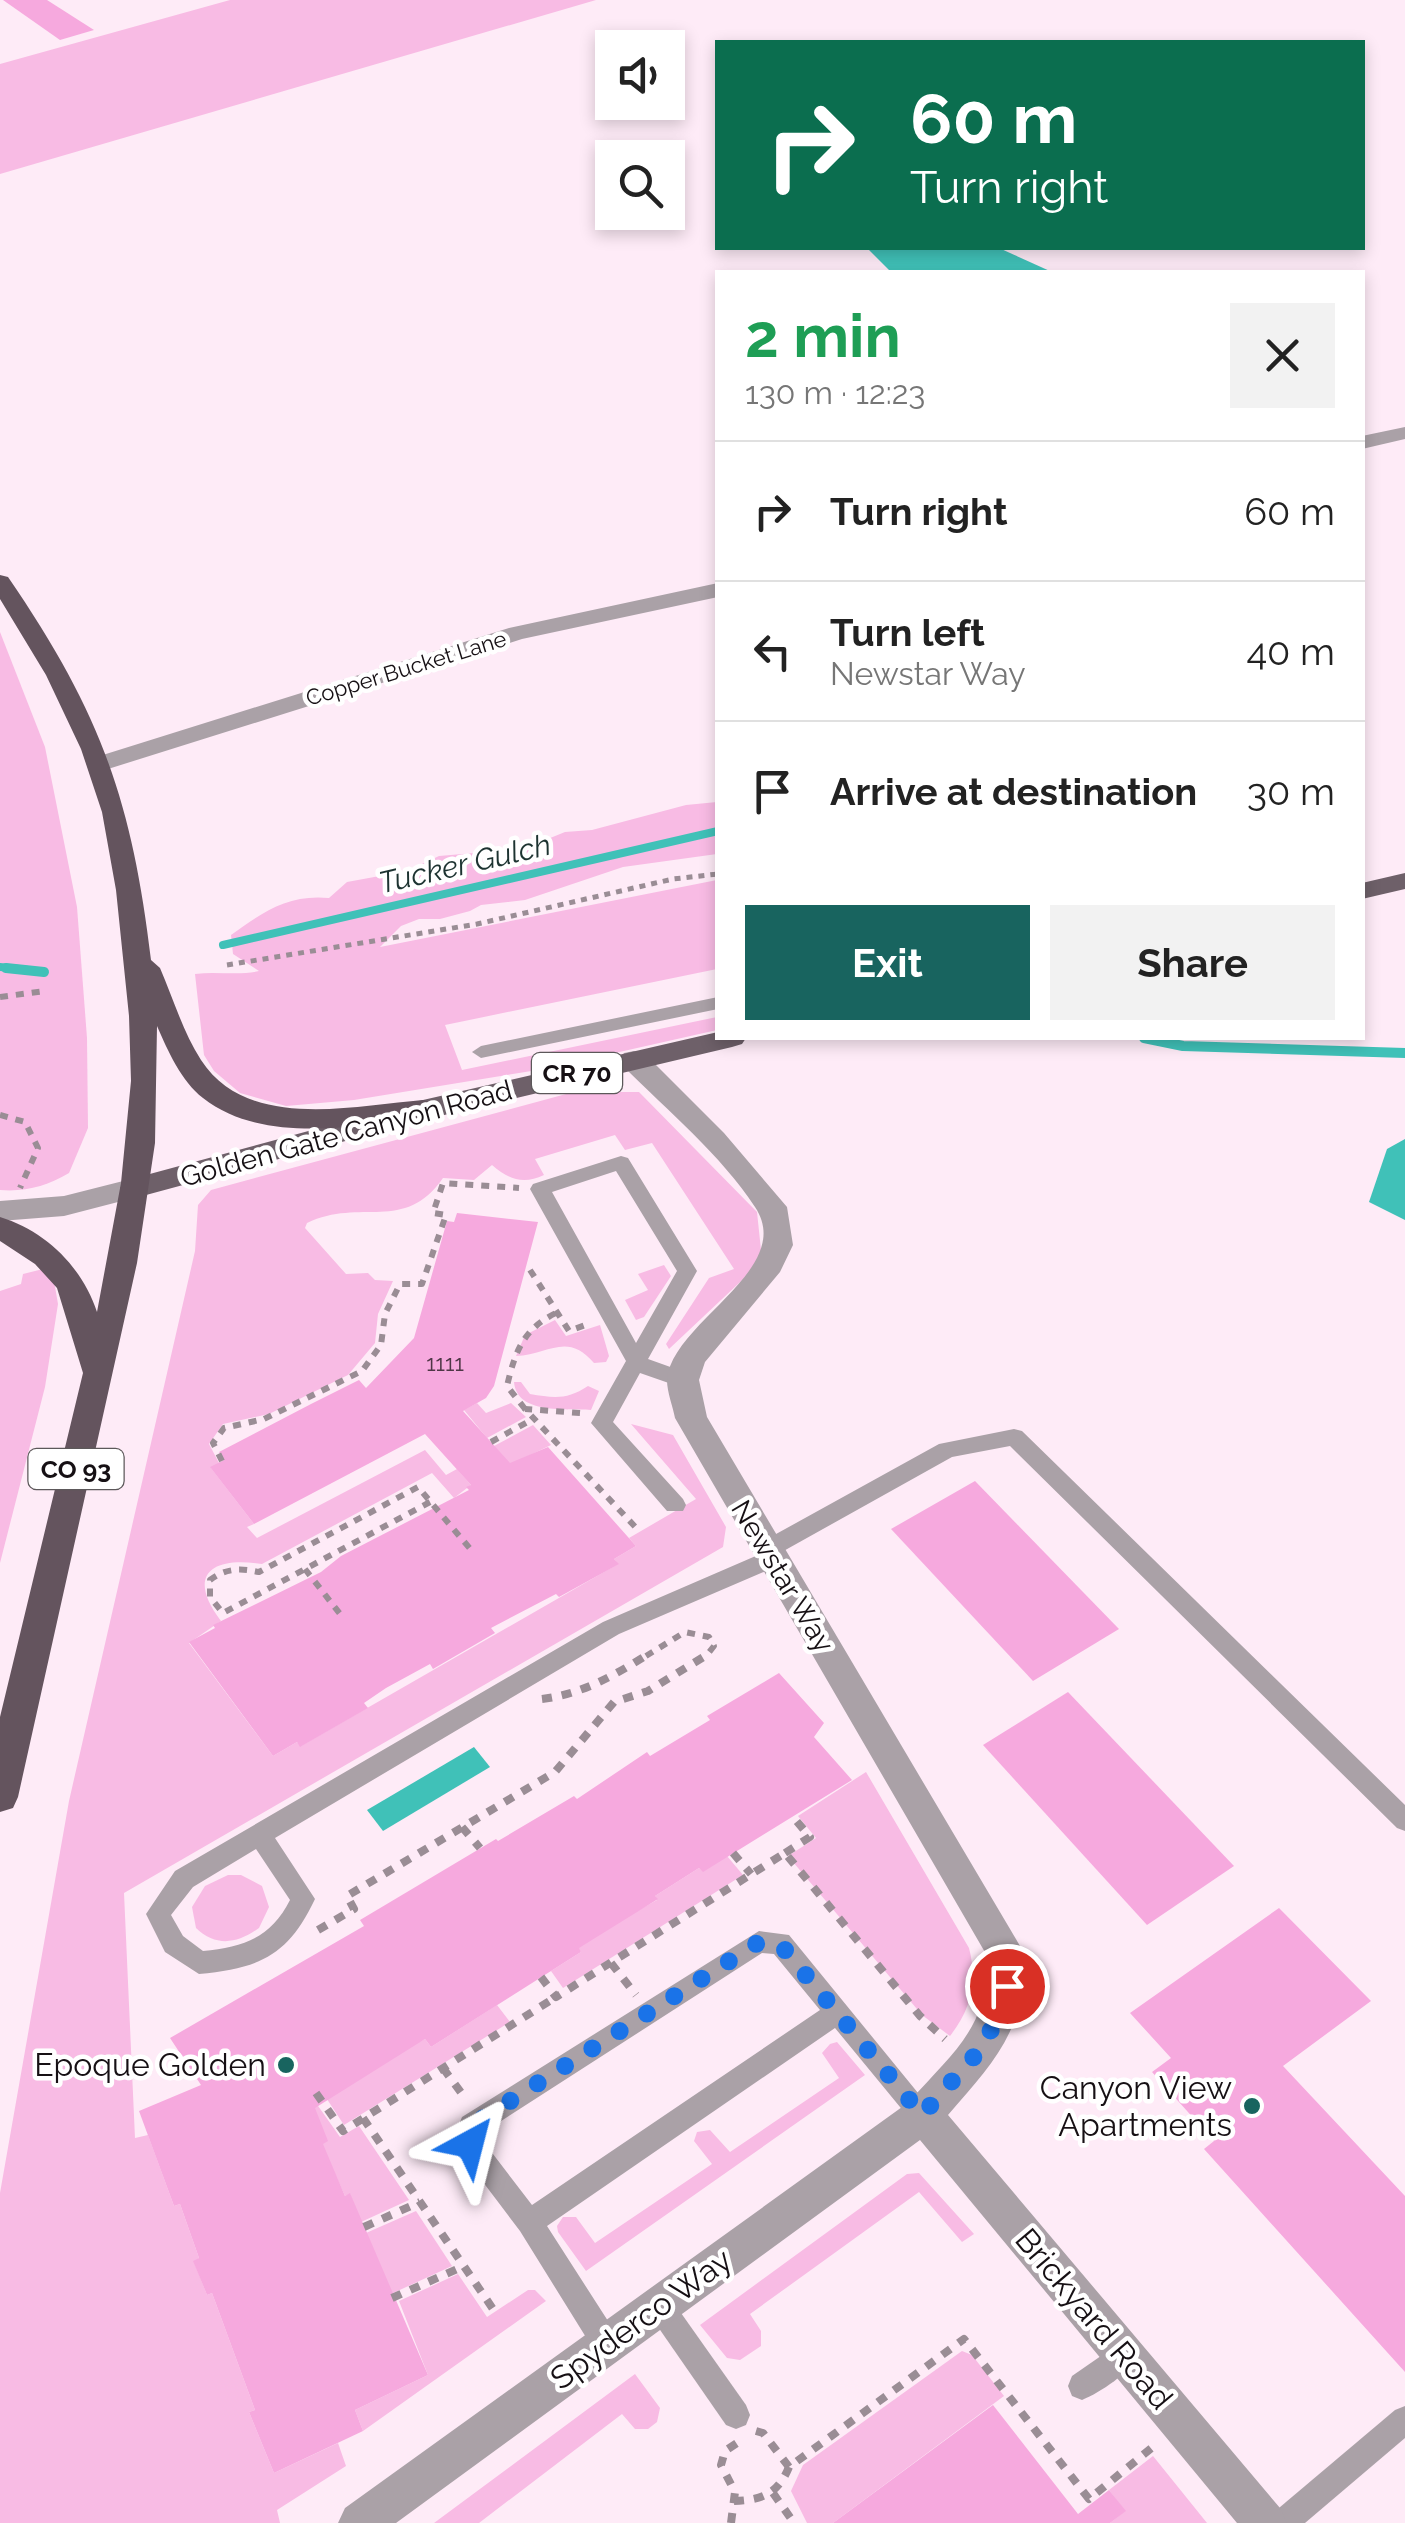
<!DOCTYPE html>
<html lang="en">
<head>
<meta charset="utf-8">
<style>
	:root { --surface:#fff; --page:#f2f2f2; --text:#222; --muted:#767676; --line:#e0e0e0; --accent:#18645f }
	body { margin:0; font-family:Raleway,sans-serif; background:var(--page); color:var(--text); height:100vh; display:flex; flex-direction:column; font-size:38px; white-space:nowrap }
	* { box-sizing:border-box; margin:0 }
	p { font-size:32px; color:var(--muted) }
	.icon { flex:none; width:55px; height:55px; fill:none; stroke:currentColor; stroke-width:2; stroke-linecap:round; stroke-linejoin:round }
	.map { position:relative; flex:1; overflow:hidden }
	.panel { position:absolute; left:715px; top:270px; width:650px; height:770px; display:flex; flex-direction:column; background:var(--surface); border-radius:0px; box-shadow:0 5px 15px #0003 }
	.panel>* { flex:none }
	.guide { position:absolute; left:715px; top:40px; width:650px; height:210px; border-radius:0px; box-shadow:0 5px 15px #0003; background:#0b6e4f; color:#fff; overflow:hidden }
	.controls { position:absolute; left:595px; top:30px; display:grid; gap:20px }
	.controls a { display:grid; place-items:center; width:90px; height:90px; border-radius:0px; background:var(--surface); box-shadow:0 5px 15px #0003; font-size:50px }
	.pin { position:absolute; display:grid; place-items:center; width:85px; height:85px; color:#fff; margin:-42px; border:5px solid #fff; border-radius:50%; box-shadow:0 2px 10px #0007 }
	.me { position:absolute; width:110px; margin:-55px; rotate:38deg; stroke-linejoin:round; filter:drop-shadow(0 0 8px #0008) }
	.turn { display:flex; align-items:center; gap:35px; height:210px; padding:0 30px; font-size:45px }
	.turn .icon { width:130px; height:130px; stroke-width:2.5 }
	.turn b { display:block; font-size:70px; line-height:85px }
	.round { display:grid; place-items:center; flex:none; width:105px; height:105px; border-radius:0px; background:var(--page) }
	.overview { display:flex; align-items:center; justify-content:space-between; height:170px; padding:0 30px }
	h1 { font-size:60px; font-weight:700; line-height:75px; color:#1e9e55 }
	.action { display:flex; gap:20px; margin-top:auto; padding:20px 30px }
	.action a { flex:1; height:115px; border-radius:0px; background:var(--accent); color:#fff; font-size:40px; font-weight:700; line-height:115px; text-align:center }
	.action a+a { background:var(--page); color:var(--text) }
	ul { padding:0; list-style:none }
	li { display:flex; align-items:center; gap:30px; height:140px; padding:0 30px; border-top:2px solid var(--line) }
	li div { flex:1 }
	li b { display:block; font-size:38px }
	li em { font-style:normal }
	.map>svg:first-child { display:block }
	.green { fill:#f8bbe4 }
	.water { fill:#40c1b8 }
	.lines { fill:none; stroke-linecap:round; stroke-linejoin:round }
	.stream-far1 { stroke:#40c1b8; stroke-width:8 }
	.stream { stroke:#40c1b8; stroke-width:10 }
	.building { fill:#f6a9de }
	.path-far2 { stroke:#9a8d95; stroke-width:5; stroke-dasharray:6 6; stroke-linecap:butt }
	.path-far1 { stroke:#9a8d95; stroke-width:6; stroke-dasharray:8 8; stroke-linecap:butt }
	.path { stroke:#9a8d95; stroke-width:8; stroke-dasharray:10 10; stroke-linecap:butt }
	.service { fill:#aaa1a7; fill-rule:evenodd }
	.minor { fill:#aaa1a7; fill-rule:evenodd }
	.primary { fill:#6e6069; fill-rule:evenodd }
	.trunk { fill:#64545e; fill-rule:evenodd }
	.route { stroke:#1a73e8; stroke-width:18; stroke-dasharray:0 32.4 }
	.poi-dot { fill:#18645f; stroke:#fff; stroke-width:4 }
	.labels { text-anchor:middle; stroke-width:9; stroke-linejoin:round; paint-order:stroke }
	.far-street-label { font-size:22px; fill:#161014; stroke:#fff }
	.number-label { font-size:22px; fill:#4e3646 }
	.shield { fill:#fff; stroke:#5c585a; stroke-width:2.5 }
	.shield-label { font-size:25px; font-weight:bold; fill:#161014 }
	.street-label { font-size:28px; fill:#161014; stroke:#fff }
	.water-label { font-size:30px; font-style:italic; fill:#1d3331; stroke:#fff }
	.near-poi-label { font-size:32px; fill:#161014; stroke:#fff; text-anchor:end }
	.near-street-label { font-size:32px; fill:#161014; stroke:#fff }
</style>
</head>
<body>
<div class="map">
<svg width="1405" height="2523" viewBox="0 0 1405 2523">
	<rect width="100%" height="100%" fill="#feebf7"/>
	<g class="green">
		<polygon points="230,0 596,0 0,174 0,64"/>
		<path d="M0,632L45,747L77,907L87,1038L88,1128L69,1173C47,1186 26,1192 0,1190Z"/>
		<path d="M717,802V854L623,867L525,900L481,905L470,911L440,919H419L401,926L380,947L717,880V969L445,1025L462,1070L717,1017V1030L544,1069L354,1100L286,1106L240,1093L214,1071L204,1055L195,974C217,971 239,976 259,971L233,954L231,935C263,912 288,894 329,898L347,882L407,871L439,856L523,849L565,832L592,830L686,805Z"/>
		<path d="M603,1084L606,1092H639L757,1212L761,1250L755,1268L669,1349L666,1344L709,1278L734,1269L652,1143L625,1150L615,1135L535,1159L544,1175C523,1185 508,1179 492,1165L474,1180L443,1178C404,1234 361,1197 307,1223L305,1228L346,1274L368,1273L375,1280L393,1281L378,1314L375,1343L348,1375L269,1414L223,1424L209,1444L219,1463L211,1468L254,1524L247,1527L257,1538L425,1450L446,1475L457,1469L471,1485L454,1498L432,1473L262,1564C211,1556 186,1575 221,1621L189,1643L273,1756L297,1742L301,1746L618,1564L614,1559L636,1546L629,1538L696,1499L631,1424L673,1435L726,1527L723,1547L124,1893L135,2138L148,2135L174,2206L180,2204L199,2258L194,2262L207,2295L212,2293L255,2410L249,2412L274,2473L338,2443L346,2466L277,2510L280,2523H0V2193L69,1801L195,1251L198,1205L211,1190Z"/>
		<polygon points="664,1265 671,1276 644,1317 636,1320 625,1300 648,1290 638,1274"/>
		<polygon points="43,1269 54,1281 58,1304 45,1387 0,1563 0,1291 21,1284 23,1274"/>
		<path d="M555,1320L566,1336L600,1325L609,1356L606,1362L594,1363C567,1331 548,1355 516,1356L525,1335Z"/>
		<path d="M514,1382H521L530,1394C554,1398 567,1400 588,1386L599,1391L591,1410C566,1408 517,1415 514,1382Z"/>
		<polygon points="477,1403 486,1413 511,1403 526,1417 487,1438 464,1410"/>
		<polygon points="533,1425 551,1445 489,1475 498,1451 494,1446"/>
		<path d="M866,1772L969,1948C978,1982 971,2009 950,2036L922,2015L788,1856L816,1838L798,1816Z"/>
		<polygon points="727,1856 743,1875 563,1988 551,1971 581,1952 576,1945 657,1900 655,1896 699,1868 703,1871"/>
		<path d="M228,1875H241L262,1886L269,1907L259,1928C237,1944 216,1947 196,1928L192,1907L205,1886Z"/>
		<polygon points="497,2005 510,2022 344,2125 321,2090 425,2039 431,2047"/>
		<polygon points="837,2042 865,2075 586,2271 558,2232 557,2226 563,2217 576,2217 595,2243 712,2164 694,2141 697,2132 710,2130 730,2152 839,2078 822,2053 830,2044"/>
		<polygon points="311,2096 340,2137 359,2126 409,2200 361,2222 350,2194 345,2196 312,2123"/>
		<polygon points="919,2173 974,2234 962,2242 919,2192 750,2314 761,2331 761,2346 740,2360 727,2358 700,2325 907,2174"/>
		<polygon points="416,2211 452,2266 391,2294 366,2233"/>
		<polygon points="458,2274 487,2317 528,2290 535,2290 546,2301 363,2431 355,2410 428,2375 399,2301"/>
		<polygon points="962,2351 972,2355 1004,2396 833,2523 807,2523 791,2491 803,2465"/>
		<polygon points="635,2374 660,2408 657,2422 648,2429 635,2429 622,2414 479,2523 434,2523"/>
		<polygon points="1153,2456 1207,2523 1110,2523 1125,2511 1109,2490"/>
	</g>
	<g class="water">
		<polygon points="867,248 999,248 1052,272 891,272"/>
		<polygon points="1405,1139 1405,1220 1369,1202 1387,1149"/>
		<polygon points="474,1747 490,1767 383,1831 367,1810"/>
	</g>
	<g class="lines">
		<g class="stream-far1">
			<polyline points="223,945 718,831"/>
			<polyline points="0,967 28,970"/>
		</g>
		<g class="stream">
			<polyline points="6,968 44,972"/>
			<polyline points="1144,1038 1183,1046 1405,1053"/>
		</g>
	</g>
	<g class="building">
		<polygon points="3,0 47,0 94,30 60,40"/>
		<polygon points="457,1213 538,1222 494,1386 486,1398 463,1411 510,1463 548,1447 636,1546 614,1559 619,1564 559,1597 556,1594 491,1628 495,1633 433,1669 430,1664 386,1688 364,1703 368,1708 300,1747 297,1742 273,1756 189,1642 215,1628 213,1625 321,1572 341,1556 469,1490 466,1487 471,1485 425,1434 254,1524 210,1467 224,1460 219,1452 311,1404 359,1380 366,1388 414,1338 447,1221 454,1222"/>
		<polygon points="975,1481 1119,1629 1033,1681 891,1529"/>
		<polygon points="779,1673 824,1723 814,1737 852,1780 703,1872 699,1868 655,1896 658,1899 579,1948 581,1952 431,2047 425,2039 315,2108 328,2141 323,2144 345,2196 350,2193 428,2375 355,2410 363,2431 274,2473 249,2412 255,2410 212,2293 207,2295 193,2261 199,2258 180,2204 174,2206 139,2111 201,2085 170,2038 364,1926 360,1920 496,1839 498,1841 574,1796 577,1799 647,1752 650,1756 710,1720 707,1716"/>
		<polygon points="1068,1692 1234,1866 1147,1925 983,1745"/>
		<polygon points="1279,1908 1371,2001 1283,2066 1405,2196 1405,2372 1204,2149 1214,2141 1152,2072 1171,2058 1130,2013"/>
		<polygon points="993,2405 1078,2514 1109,2490 1126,2511 1110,2523 833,2523"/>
	</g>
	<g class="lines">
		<polyline class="path-far2" points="227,965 477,924 673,879 718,874"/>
		<g class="path-far1">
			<polyline points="0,997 45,991"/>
			<polyline points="0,1115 25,1122 38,1148 20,1188"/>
			<polyline points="530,1270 569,1331 591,1323"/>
			<path d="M525,1409L507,1386C515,1352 523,1329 556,1313"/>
			<polyline points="580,1413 525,1409 640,1532"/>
			<polyline points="491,1442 533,1419"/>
			<polyline points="222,1461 213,1443 224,1428 264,1419 362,1371 381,1345 385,1314 400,1284 422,1284 446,1215 433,1213 443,1183 519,1188"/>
			<path d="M430,1502L223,1613L210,1597V1580C226,1568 240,1568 259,1572L418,1487L472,1551"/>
			<polyline points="305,1569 344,1619"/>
			<polyline points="646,1656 685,1632 709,1637 714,1646 706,1656"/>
		</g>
		<g class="path">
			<path d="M542,1699C583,1694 615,1675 650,1653"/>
			<polyline points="462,1827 480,1848"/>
			<polyline points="733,1853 751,1874"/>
			<polyline points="785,1853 810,1837 794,1818"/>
			<polyline points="318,1930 354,1909 347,1896 555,1772 614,1702 648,1691 710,1653"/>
			<polyline points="611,1963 636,1995"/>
			<polyline points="541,1977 556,1997 785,1853 920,2016 945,2039"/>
			<polyline points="443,2068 465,2098"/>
			<polyline points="316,2093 343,2131 556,1997"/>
			<polyline points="363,2118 493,2309"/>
			<polyline points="364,2227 420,2202"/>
			<polyline points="392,2298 464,2266"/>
			<polyline points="756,2431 763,2433 789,2467 964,2339 1089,2499 1154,2446"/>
			<polyline points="773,2493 794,2523"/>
			<path d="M734,2501C762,2500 778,2494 789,2467"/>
			<polyline points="731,2523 735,2492 721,2465 725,2451 737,2443"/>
		</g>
		<g class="service">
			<polygon points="718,997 718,1009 481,1058 472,1052 481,1046"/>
			<path d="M621,1156L628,1158L697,1271L648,1359L690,1374L693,1380L690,1386L683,1388L640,1373L613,1422L683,1499L686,1505L683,1511H667L591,1423L626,1361L530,1189L533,1184ZM616,1171L677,1271L636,1343L552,1192Z"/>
			<path d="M1014,1429L1022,1431L1405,1805V1831L1397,1828L1010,1446L952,1457L780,1553L783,1559L780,1565L619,1634L275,1838L315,1899C288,1956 260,1968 199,1974L165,1952L146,1914L175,1871L603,1622L758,1555L755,1550L758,1544L939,1444ZM256,1849L290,1900C271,1938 243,1947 203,1951L183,1936L171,1915L193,1887Z"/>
			<path d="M759,1931L789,1935L936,2115L932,2124L923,2127L914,2124L835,2028L547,2226L617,2335L621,2345L617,2355L607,2359L597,2355L520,2231L461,2153C455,2141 457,2129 462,2117ZM762,1953L774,1954L820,2010L532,2205L483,2141L484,2132Z"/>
			<polygon points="659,2292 669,2296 746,2405 750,2415 746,2425 736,2429 726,2425 649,2314 645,2305 649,2296"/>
			<path d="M1124,2340L1134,2344L1138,2354C1130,2373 1101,2392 1082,2400L1072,2396L1068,2386L1072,2376Z"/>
			<polygon points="1405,2406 1405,2438 1305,2523 1269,2523 1273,2513 1395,2410"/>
		</g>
		<g class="minor">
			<polygon points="1405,427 1405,439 1362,449 1362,436"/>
			<polygon points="718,583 718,597 522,639 108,769 99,771 87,764 90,759 509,628"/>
			<path d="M634,1051L644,1053L724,1133L787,1207L793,1245L780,1272L705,1362L699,1380L707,1417L1023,1951C1029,2026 994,2062 948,2115L1280,2508L1287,2523H1237L920,2140L396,2523H338L345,2508L909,2102C953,2052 991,2026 986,1954L675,1418C673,1407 667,1392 667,1380C671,1322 797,1270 755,1207C721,1155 668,1111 624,1067L620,1060L624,1053Z"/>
			<polygon points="135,1178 145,1181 150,1188 145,1195 64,1216 0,1221 0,1201 64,1196"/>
		</g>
		<g class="primary">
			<polygon points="1405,873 1405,889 1362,899 1362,883"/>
			<polygon points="718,1032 718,1038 746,1038 742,1044 732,1047 423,1120 135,1198 125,1195 120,1188 125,1181 135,1178 423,1100"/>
		</g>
		<path class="trunk" d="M0,575L8,577C100,711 132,800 151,960L160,968C173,998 183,1032 201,1060C247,1131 352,1106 423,1100L433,1103L437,1110L433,1117L423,1120C354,1125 263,1145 203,1098C181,1081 168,1051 157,1026L155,1143L137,1263L18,1797L13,1808L0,1812V1717L83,1373L57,1288L35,1264L0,1241V1217C46,1231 82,1267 97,1312L121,1183L131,1081L129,1016L116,890L102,812L81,749L46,675L0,599Z"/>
	</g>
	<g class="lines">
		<polyline class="route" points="470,2144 471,2126 759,1942 780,1944 922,2115 986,2043 1007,1986"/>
	</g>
	<g class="poi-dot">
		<circle cx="286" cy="2065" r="10"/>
		<circle cx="1252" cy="2106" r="10"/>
	</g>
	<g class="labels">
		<g class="far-street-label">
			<text transform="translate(406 668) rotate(-17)" y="8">Copper Bucket Lane</text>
		</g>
		<g class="number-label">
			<text x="445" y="1371">1111</text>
		</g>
		<g class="shield">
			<rect x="532" y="1053" width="90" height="40" rx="8"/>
			<rect x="28.5" y="1449" width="95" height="40" rx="8"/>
		</g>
		<g class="shield-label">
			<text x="577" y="1082">CR 70</text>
			<text x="76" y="1478">CO 93</text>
		</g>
		<g class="street-label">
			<text transform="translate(346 1133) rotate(-15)" y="10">Golden Gate Canyon Road</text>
			<text transform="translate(783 1576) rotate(59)" y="10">Newstar Way</text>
		</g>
		<g class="water-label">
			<text transform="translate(465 864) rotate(-13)" y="10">Tucker Gulch</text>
		</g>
		<g class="near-poi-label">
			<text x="266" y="2076">Epoque Golden</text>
			<text x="1232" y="2099">Canyon View<tspan x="1232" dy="37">Apartments</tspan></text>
		</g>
		<g class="near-street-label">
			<text transform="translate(641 2319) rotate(-36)" y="11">Spyderco Way</text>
			<text transform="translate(1094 2319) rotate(50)" y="11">Brickyard Road</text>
		</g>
	</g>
</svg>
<div class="controls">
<a><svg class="icon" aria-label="sound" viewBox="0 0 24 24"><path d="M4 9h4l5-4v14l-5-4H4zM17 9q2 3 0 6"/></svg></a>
<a><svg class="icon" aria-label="search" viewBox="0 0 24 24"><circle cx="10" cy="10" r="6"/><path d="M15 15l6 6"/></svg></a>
</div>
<div class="pin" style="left:1007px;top:1986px;background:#d93025"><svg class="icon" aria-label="arrive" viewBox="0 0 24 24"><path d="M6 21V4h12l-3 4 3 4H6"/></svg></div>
<svg class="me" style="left:470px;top:2144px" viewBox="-20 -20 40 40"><path d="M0-17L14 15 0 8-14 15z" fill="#1a73e8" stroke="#fff" stroke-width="4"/></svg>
<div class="guide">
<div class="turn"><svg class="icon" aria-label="right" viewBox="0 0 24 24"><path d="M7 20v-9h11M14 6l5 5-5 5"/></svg><div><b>60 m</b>Turn right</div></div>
</div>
<section class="panel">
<div class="overview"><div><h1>2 min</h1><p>130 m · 12:23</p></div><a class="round"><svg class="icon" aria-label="close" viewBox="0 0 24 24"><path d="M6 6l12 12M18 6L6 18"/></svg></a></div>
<ul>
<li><svg class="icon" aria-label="right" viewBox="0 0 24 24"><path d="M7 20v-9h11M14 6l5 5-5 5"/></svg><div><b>Turn right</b></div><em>60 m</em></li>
<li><svg class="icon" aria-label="left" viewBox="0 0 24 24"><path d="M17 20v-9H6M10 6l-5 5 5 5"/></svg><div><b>Turn left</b><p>Newstar Way</p></div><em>40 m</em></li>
<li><svg class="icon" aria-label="arrive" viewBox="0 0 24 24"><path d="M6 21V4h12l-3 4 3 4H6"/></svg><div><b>Arrive at destination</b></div><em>30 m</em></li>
</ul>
<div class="action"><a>Exit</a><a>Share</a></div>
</section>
</div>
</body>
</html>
